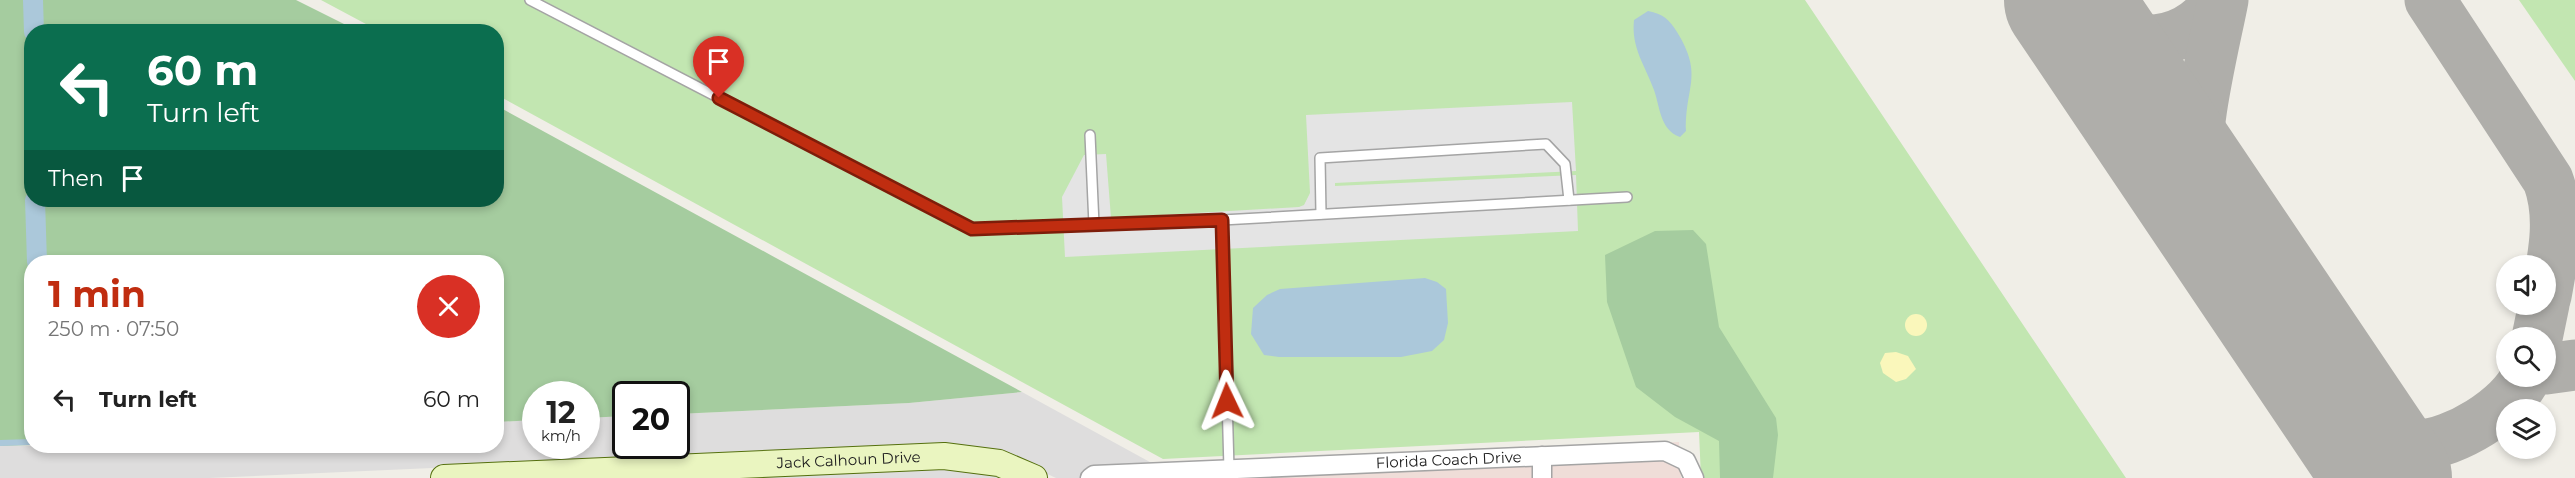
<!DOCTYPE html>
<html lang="en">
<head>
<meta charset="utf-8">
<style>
	:root { --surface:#fff; --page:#f2f2f2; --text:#222; --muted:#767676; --accent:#c02d10 }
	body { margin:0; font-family:Montserrat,sans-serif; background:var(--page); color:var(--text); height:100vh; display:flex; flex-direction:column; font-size:22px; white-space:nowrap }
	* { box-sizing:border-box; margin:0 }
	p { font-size:20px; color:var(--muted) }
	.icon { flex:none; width:33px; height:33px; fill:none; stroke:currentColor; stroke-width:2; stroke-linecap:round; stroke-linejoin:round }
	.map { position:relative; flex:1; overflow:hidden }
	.side { position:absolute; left:24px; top:255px; width:480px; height:198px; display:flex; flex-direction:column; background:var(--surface); border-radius:24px; box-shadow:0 3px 9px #0003 }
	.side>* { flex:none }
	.banner { position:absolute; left:24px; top:24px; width:480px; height:183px; border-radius:24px; box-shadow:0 3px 9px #0003; background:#0b6e4f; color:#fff; overflow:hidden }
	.controls { position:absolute; left:2496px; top:255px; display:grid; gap:12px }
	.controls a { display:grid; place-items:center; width:60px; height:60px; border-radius:50%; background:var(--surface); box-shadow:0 3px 9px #0003; font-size:30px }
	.speed { position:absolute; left:522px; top:381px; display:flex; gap:12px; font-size:30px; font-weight:700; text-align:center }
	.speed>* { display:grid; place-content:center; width:78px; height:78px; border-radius:50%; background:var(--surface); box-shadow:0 3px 9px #0003; line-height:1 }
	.speed small { font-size:15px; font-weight:400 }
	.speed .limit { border:3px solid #111; border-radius:9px; background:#fff; color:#111 }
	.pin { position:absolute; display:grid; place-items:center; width:51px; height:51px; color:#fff; margin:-62px -26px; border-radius:50% 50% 50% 0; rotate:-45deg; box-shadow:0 0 6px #0007 }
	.pin .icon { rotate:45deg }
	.me { position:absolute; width:66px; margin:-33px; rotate:358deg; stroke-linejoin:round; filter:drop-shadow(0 0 4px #0008) }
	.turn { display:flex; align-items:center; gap:21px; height:126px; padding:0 24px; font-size:27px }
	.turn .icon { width:78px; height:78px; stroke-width:2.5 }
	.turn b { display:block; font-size:42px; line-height:51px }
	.then { display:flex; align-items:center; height:57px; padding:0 24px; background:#0003; gap:12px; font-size:22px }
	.round { display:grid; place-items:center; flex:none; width:63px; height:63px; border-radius:32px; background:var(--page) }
	.head { display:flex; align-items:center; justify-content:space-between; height:102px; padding:0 24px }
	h1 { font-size:36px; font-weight:700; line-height:45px; color:var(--accent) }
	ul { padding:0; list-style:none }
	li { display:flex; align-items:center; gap:18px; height:84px; padding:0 24px }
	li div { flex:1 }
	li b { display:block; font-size:22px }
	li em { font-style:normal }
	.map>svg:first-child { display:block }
	.residential { fill:#dedddd }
	.commercial { fill:#efddd8 }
	.grass { fill:#c2e6b1 }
	.forest { fill:#a5cc9f }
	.sand { fill:#faf7bb }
	.parking { fill:#e4e4e4 }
	.water { fill:#abc8da }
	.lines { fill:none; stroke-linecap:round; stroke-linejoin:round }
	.stream { stroke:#abc8da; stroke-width:6 }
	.canal { stroke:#abc8da; stroke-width:20 }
	.taxiway { stroke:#afaeaa; stroke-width:51 }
	.runway { stroke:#afaeaa; stroke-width:126 }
	.lane-casing { stroke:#a4a4a4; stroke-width:12 }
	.street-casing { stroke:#a4a4a4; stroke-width:21 }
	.secondary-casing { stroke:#55700e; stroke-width:28 }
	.lane { stroke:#fff; stroke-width:9 }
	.street { stroke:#fff; stroke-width:18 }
	.secondary { stroke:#eaf5c0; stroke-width:26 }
	.route-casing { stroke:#7d1d0a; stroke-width:15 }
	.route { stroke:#c02d10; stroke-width:10 }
	.labels { text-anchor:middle; stroke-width:4.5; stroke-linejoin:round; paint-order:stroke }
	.street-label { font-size:15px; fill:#202020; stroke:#fff }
</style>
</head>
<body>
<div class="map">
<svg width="2575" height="478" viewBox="0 0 2575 478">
	<rect width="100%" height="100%" fill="#f0eee7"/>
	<g class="residential">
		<polygon points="1022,392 1159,467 1174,478 1056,478 1002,453 944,445 209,478 0,478 0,446 496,446 497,422 535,420 536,446 586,446 587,418 625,416 626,446 676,446 677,414 909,403"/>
		<polygon points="943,467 997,474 1007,478 693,478"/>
	</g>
	<polygon class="commercial" points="1679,442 1681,478 1174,478 1182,467"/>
	<g class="grass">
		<polygon points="321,0 1805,0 2126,478 1701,478 1699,432 1163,459 497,95 496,32 379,31"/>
		<polygon points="2519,0 2575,0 2575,81"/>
	</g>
	<g class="forest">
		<polygon points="0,0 296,0 358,31 32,32 32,200 496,200 497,106 1022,392 909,403 677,414 676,394 626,394 625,416 587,418 586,394 536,394 535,420 497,422 496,262 32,262 31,445 0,446"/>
		<polygon points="1693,230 1706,244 1719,327 1776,418 1778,435 1773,478 1720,478 1719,441 1675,417 1636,387 1607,302 1605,255 1655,231"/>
	</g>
	<g class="sand">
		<circle cx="1916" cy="325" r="11"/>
		<polygon points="1896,352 1908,356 1916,369 1906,379 1896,382 1883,373 1880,363 1885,353"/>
	</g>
	<polygon class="parking" points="1572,102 1576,171 1335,183 1335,186 1576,175 1578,231 1065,257 1062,197 1084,155 1106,154 1111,218 1299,207 1304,205 1310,193 1306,115"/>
	<g class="water">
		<path d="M1648,11C1663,14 1669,19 1677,32C1704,76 1685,86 1686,131L1680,137C1660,130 1660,107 1654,90C1645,65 1631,48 1634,20Z"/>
		<polygon points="1425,278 1437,282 1446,289 1448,323 1444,340 1432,351 1401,357 1279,357 1264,355 1251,334 1253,308 1267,295 1280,289"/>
	</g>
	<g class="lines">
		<polyline class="stream" points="0,443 32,442"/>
		<g class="canal">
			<polyline points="33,0 34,32"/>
			<polyline points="35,200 37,262"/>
		</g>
		<g class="taxiway">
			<path d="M2072,0C2106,51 2185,56 2218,0"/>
			<path d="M2223,0C2215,43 2186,153 2202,190C2214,218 2246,259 2264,286"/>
			<path d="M2430,0L2548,180C2562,218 2553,257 2546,296"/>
			<polyline points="2537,338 2544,304"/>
			<polyline points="2546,369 2575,365"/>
			<path d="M2419,445C2453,444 2512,409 2526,376"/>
		</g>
		<polyline class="runway" points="2067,0 2389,478"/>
		<defs>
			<g id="lane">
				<polyline points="530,0 972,229 1094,225"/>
				<polyline points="1090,135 1094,225 1222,220 1229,469"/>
				<polyline points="1321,214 1320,158 1546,144 1565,164 1569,200"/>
				<polyline points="1222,220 1627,197"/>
			</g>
			<g id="street">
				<path id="s1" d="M1090,478L1094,475L1665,451L1686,461L1694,478"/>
				<polyline points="1542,478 1542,456"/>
			</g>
			<g id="secondary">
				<path id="s2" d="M444,478L944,456L999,463L1034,478"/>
			</g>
		</defs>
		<use href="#lane" class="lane-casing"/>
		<use href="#street" class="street-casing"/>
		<use href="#secondary" class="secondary-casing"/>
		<use href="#lane" class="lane"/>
		<use href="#street" class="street"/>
		<use href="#secondary" class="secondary"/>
	</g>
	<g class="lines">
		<defs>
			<polyline id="route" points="719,98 972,229 1222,220 1227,401"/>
		</defs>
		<use href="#route" class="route-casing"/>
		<use href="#route" class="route"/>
	</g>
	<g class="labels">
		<g class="street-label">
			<text dy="5" stroke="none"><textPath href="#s2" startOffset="405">Jack Calhoun Drive</textPath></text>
			<text dy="5" stroke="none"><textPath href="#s1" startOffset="360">Florida Coach Drive</textPath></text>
		</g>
	</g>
</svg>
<div class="controls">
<a><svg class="icon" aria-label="sound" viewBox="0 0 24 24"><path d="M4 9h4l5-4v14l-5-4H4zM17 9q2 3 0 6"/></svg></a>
<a><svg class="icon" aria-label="search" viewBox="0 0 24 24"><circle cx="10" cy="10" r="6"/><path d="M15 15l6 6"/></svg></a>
<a><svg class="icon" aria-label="layers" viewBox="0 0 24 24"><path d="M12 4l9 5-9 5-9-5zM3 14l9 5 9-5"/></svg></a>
</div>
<div class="speed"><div>12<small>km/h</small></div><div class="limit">20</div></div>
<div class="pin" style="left:719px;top:98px;background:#d93025"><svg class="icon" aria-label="arrive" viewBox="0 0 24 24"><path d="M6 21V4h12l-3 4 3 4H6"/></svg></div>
<svg class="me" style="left:1227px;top:401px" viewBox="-20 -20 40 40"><path d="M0-17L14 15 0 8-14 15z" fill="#c02d10" stroke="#fff" stroke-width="4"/></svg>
<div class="banner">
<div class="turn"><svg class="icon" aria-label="left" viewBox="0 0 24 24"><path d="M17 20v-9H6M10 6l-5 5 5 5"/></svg><div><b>60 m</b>Turn left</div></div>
<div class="then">Then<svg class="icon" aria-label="arrive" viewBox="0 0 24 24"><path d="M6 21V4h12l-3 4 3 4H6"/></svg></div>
</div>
<section class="side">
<div class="head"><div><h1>1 min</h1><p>250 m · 07:50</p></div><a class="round" style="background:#d93025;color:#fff"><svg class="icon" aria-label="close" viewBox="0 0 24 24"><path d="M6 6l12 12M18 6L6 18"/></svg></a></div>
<ul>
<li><svg class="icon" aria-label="left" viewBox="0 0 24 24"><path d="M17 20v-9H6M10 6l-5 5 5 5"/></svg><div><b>Turn left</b></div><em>60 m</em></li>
</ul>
</section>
</div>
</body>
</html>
